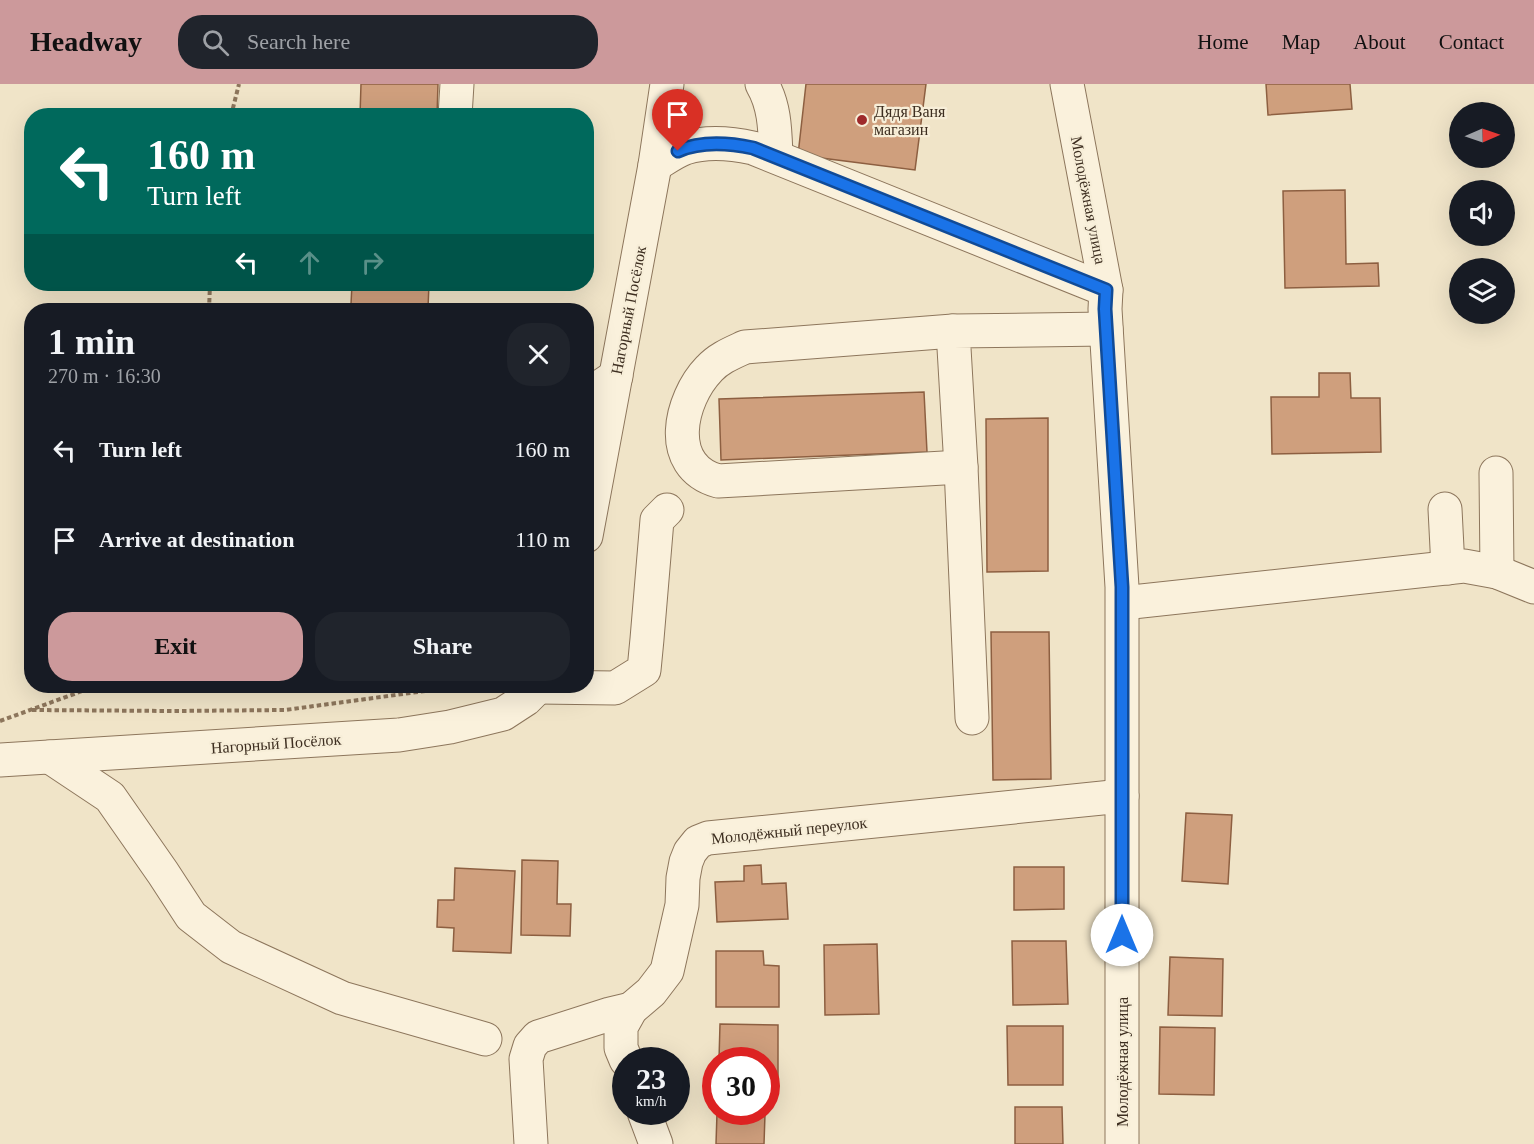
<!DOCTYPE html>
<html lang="en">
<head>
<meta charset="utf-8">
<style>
	:root { --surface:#171b24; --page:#20242c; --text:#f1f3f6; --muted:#9ea1a6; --accent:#cc999b }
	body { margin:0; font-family:Georgia,serif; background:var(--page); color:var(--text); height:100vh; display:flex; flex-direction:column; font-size:22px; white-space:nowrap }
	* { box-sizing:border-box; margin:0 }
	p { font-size:20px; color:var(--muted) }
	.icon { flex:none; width:33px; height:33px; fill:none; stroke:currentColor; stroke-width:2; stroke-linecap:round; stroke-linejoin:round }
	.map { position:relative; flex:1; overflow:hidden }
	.details { position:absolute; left:24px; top:219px; width:570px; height:390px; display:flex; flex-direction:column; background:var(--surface); border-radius:24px; box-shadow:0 6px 24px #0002 }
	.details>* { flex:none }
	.banner { position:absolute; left:24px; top:24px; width:570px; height:183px; border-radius:24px; box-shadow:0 6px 24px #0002; background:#00695c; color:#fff; overflow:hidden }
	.needle { width:39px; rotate:88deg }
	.tools { position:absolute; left:1449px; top:18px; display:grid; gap:12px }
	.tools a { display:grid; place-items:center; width:66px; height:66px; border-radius:50%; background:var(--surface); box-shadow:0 6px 24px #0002; font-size:30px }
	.speed { position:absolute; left:612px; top:963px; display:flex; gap:12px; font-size:30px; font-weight:700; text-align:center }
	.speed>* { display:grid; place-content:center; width:78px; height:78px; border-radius:50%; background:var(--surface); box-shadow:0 6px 24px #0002; line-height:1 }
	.speed small { font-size:15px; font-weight:400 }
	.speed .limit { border:9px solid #d22; background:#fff; color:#111 }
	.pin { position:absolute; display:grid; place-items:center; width:51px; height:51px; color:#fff; margin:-62px -26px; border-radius:50% 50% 50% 0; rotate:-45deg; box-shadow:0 0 6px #0007 }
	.pin .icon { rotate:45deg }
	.me { position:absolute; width:66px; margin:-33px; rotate:0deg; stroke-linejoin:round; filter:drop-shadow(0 0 4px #0008) }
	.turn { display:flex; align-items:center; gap:21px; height:126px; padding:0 24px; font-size:27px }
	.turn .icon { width:78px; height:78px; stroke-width:2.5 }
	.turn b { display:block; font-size:42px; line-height:51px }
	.lanes { display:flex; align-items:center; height:57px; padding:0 24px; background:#0003; justify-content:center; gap:30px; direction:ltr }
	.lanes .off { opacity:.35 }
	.round { display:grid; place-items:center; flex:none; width:63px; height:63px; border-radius:24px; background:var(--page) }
	.overview { display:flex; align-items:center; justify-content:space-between; height:102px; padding:0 24px }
	h1 { font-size:36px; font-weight:700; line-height:45px }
	.primary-button { display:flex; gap:12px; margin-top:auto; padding:12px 24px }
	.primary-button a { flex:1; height:69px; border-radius:24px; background:var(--accent); color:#111; font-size:24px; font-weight:700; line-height:69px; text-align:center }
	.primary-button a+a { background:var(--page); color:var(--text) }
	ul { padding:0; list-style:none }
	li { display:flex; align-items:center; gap:18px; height:90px; padding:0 24px }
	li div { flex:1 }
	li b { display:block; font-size:22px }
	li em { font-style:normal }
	header { display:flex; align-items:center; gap:36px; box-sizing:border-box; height:84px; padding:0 30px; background:var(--accent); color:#111 }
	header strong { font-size:28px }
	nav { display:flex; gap:33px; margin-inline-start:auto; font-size:21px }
	.search { width:420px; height:54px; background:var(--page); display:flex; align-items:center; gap:15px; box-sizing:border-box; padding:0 21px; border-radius:24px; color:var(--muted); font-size:22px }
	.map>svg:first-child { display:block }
	.building { fill:#cf9f7d; stroke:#8d5f41; stroke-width:1.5 }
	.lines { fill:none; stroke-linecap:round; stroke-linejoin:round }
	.minor-casing { stroke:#8d765c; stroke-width:35 }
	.path { stroke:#8d765c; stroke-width:4; stroke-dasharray:4.5 3; stroke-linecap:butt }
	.minor { stroke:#faf1dc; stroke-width:33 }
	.route-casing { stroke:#114b97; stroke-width:15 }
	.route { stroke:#1a73e8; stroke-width:10 }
	.poi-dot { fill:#9e2a2b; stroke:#f7eed8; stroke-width:2 }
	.labels { text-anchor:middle; stroke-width:4.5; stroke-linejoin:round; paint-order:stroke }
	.poi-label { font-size:16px; fill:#3d2e20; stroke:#f7eed8; text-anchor:start }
	.street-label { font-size:16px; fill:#3d2e20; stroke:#f7eed8 }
</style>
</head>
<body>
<header>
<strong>Headway</strong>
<div class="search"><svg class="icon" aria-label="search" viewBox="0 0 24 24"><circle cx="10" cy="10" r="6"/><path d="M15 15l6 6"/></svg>Search here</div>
<nav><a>Home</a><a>Map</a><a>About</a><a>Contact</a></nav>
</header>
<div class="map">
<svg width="1534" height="1060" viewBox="0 0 1534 1060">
	<rect width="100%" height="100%" fill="#f0e4c8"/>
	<g class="building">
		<polygon points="361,0 438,0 437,32 360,32"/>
		<polygon points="806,0 926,0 915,86 798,71"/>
		<polygon points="1266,0 1350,0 1352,25 1268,31"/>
		<polygon points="1345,106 1346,180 1378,179 1379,202 1285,204 1283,107"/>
		<polygon points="352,200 429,200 428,224 351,220"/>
		<polygon points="1319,289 1350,289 1351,314 1380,314 1381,368 1272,370 1271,313 1319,313"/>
		<polygon points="924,308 927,368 721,376 719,315"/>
		<polygon points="1048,334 1048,487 987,488 986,335"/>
		<polygon points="991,548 1049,548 1051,695 993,696"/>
		<polygon points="1186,729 1232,731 1228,800 1182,797"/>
		<polygon points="522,776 558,777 557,820 571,820 570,852 521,851"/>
		<polygon points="761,781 762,800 786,799 788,835 717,838 715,798 744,797 744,782"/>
		<polygon points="1014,783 1064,783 1064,825 1014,826"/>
		<polygon points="455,784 515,787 511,869 453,867 454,844 437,843 438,816 454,816"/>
		<polygon points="1012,857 1066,857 1068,920 1013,921"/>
		<polygon points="877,860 879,930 825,931 824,861"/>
		<polygon points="716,867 763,867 764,881 779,882 779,923 716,923"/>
		<polygon points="1170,873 1223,875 1222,932 1168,931"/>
		<polygon points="720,940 778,941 778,1000 766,1000 766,976 719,976"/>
		<polygon points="1007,942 1063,942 1063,1001 1008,1001"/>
		<polygon points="1160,943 1215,944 1214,1011 1159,1010"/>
		<polygon points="1015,1023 1062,1023 1063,1060 1015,1060"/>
		<polygon points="717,1029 765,1030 764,1060 716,1060"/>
	</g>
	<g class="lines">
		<defs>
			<g id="minor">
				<path d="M762,0C775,22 775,47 776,72"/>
				<polyline points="1067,0 1106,206 1105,225 1122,503 1122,1060"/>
				<polyline points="455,32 457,0"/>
				<path d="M655,81C665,75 674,68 685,64C706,57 731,59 753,64L1106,206"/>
				<path d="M953,247L745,263C732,269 719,274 709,285C680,315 664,382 718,397L961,383"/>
				<polyline points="586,312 616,292"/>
				<polyline points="1496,389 1497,488"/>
				<polyline points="1445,425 1448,484"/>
				<polyline points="586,452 655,81 667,0"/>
				<polyline points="1123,519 1464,482 1497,488 1534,503"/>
				<polyline points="538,603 615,604 644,586 647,555 657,436 667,426"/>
				<polyline points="972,634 961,383 953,247 1106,245"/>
				<polyline points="50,673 110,713 163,789 191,832 231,863 342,914 485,955"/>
				<polyline points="0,676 399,651 450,643 503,630 526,615 539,602"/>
				<polyline points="626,976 621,964 621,943 631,925 651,908 667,887 682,821 683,794 686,778 690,768 698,758 708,754 1122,712"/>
				<polyline points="644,1028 656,1060"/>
				<polyline points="531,1060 526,975 530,962 538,953 610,930 631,925"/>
			</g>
		</defs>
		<use href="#minor" class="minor-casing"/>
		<g class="path">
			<polyline points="231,32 239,0"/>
			<polyline points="209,226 210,200"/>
			<polyline points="32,626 174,627 285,626 462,602"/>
			<polyline points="0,637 96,602"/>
		</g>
		<use href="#minor" class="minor"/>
	</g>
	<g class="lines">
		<defs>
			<path id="route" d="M678,67C701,57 729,59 753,64L1106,206L1105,225L1122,503V851"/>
		</defs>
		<use href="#route" class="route-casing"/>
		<use href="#route" class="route"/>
	</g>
	<circle class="poi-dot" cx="862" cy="36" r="6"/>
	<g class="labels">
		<g class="poi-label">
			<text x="874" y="33">Дядя Ваня<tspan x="874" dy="18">магазин</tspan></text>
		</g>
		<g class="street-label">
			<text transform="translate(1089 116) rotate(79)" y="6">Молодёжная улица</text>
			<text transform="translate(628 226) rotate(-79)" y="6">Нагорный Посёлок</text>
			<text transform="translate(276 659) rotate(-4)" y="6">Нагорный Посёлок</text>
			<text transform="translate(789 746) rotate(-6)" y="6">Молодёжный переулок</text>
			<text transform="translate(1122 978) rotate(-90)" y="6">Молодёжная улица</text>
		</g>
	</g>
</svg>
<div class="tools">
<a><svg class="needle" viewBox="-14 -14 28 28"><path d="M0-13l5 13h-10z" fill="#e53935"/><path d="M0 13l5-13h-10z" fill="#9ea1a6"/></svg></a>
<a><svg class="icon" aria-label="sound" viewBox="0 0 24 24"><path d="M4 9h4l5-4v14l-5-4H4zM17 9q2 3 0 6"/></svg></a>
<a><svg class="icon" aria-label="layers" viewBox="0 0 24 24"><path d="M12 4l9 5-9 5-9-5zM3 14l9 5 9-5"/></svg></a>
</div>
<div class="speed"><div>23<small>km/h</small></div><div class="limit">30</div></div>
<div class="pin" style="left:678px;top:67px;background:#d93025"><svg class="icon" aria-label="arrive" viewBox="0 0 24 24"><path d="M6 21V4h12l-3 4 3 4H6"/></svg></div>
<svg class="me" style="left:1122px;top:851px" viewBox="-20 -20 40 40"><circle r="19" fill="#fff"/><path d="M0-13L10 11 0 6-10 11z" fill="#1a73e8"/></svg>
<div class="banner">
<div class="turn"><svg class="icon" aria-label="left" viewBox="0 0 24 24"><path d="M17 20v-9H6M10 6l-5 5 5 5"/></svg><div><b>160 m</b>Turn left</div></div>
<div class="lanes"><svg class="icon" aria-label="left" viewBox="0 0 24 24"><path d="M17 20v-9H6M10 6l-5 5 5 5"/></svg><svg class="icon off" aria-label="ahead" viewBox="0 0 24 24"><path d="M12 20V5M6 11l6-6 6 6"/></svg><svg class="icon off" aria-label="right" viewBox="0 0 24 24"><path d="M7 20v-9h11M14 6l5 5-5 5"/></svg></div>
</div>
<section class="details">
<div class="overview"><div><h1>1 min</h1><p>270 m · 16:30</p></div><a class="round"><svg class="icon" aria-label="close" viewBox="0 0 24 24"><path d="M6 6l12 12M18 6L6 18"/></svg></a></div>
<ul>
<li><svg class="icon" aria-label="left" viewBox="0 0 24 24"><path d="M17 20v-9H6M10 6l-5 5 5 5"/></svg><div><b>Turn left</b></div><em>160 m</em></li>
<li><svg class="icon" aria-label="arrive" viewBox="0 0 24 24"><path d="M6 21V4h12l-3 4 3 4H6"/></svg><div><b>Arrive at destination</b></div><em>110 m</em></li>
</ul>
<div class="primary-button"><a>Exit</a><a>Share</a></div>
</section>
</div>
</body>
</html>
